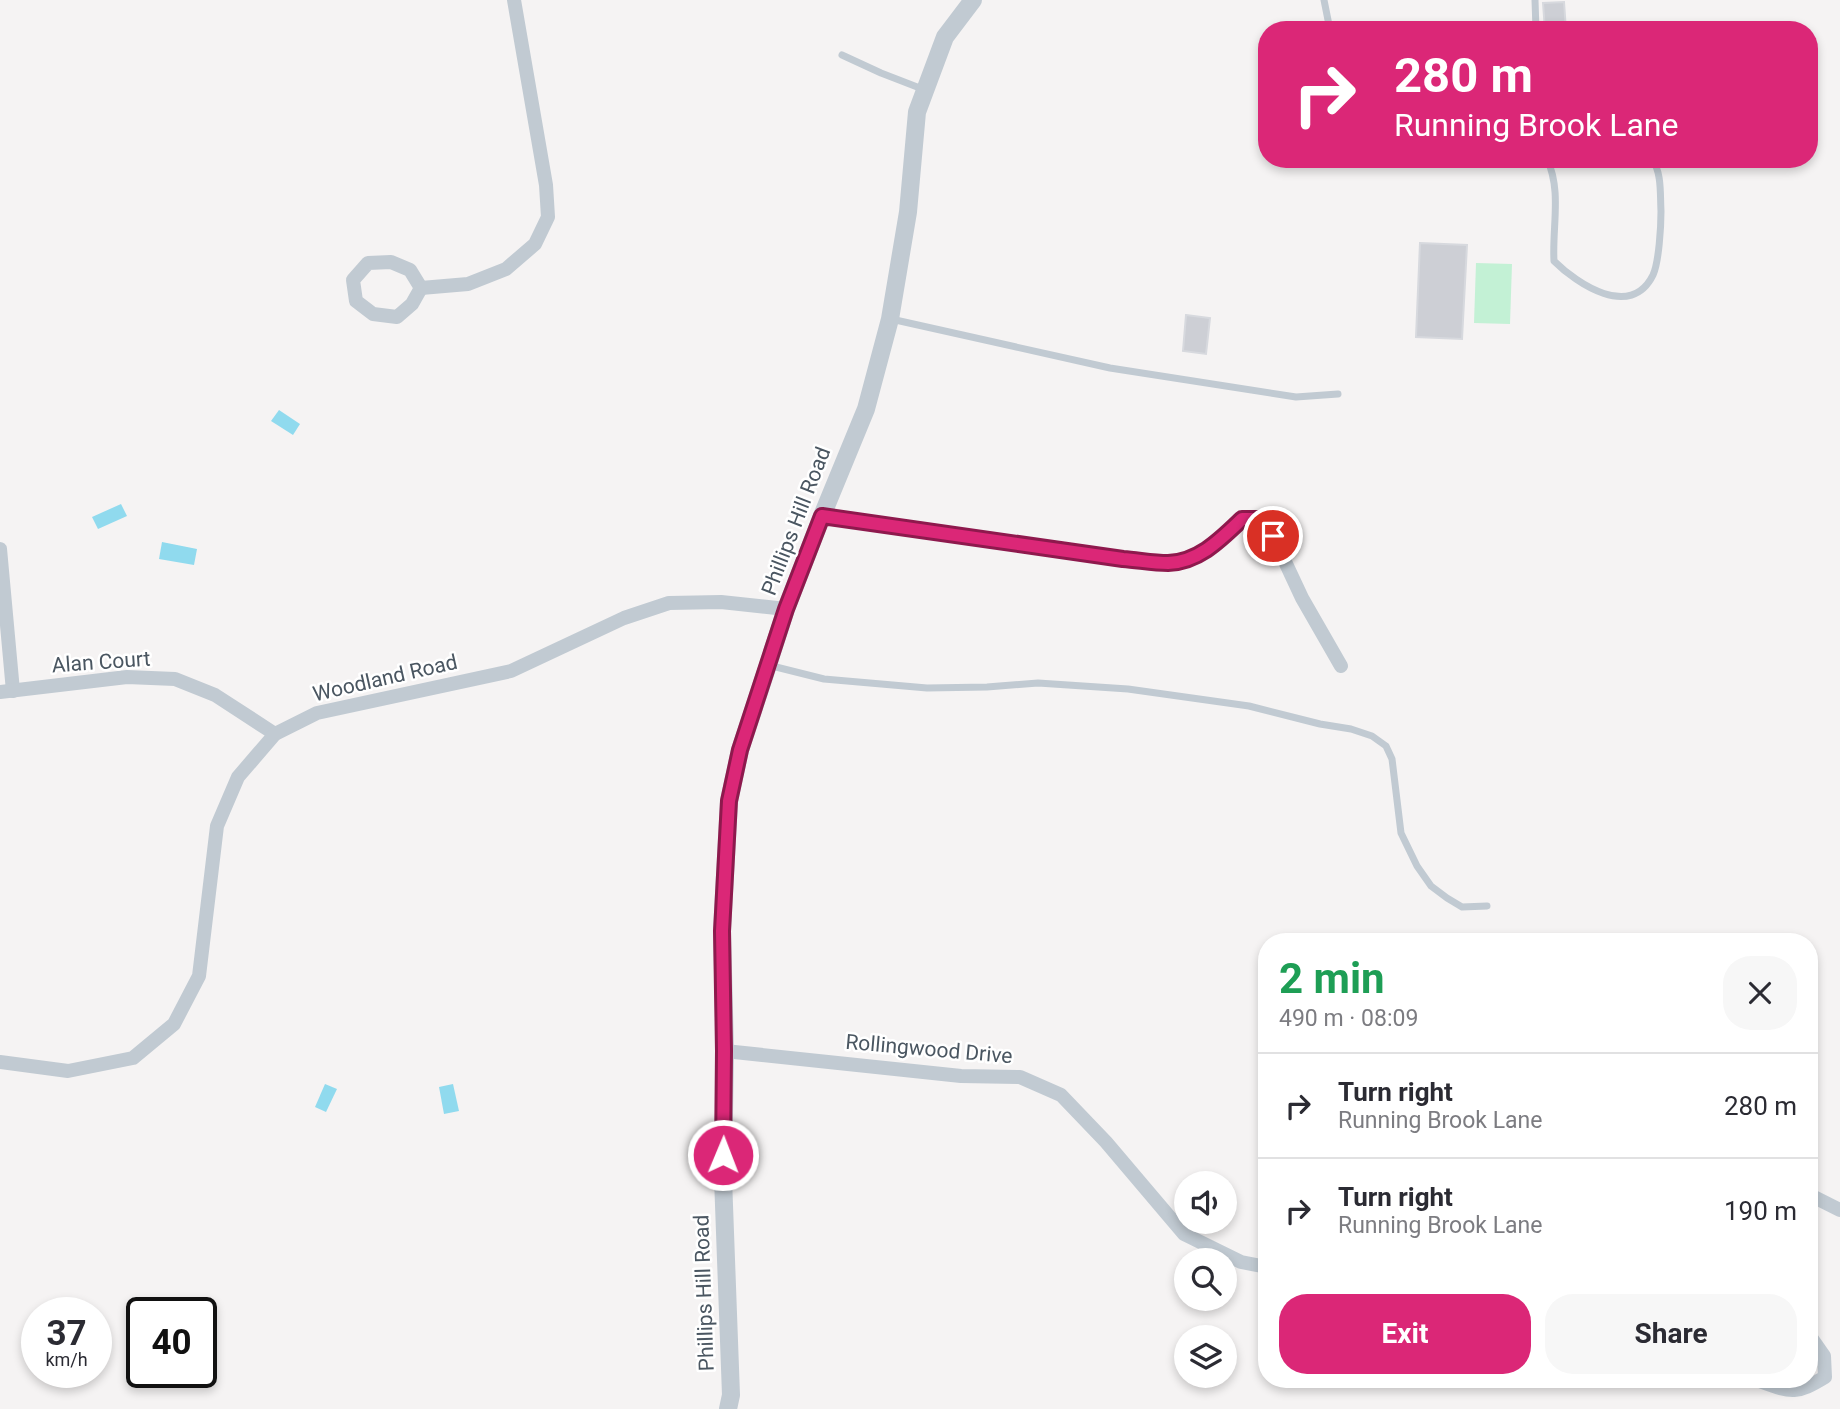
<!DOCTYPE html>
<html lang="en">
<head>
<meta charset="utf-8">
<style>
	:root { --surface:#fff; --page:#f7f7f7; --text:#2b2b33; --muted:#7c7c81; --line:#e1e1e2; --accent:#db2777 }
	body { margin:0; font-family:Roboto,sans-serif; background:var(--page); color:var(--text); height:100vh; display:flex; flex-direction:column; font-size:26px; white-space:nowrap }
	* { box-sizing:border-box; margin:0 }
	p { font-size:23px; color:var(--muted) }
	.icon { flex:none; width:38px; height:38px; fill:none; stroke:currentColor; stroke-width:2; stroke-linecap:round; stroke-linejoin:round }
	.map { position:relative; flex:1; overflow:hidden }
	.sheet { position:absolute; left:1258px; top:933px; width:560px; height:455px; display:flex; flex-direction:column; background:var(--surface); border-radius:28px; box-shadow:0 4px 10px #0003 }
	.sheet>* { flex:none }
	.hud { position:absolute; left:1258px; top:21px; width:560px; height:147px; border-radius:28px; box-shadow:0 4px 10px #0003; background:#db2777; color:#fff; overflow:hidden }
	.fabs { position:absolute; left:1174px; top:1171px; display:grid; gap:14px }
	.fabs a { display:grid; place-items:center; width:63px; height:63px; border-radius:50%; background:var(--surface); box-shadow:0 4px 10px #0003; font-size:35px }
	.speed { position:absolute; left:21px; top:1297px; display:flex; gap:14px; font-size:35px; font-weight:700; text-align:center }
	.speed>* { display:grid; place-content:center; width:91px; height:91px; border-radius:50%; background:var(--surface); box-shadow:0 4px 10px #0003; line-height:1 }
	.speed small { font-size:18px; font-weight:400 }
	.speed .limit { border:4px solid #111; border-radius:10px; background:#fff; color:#111 }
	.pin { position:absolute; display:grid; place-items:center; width:60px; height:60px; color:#fff; margin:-30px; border:4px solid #fff; border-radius:50%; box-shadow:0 2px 7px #0007 }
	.me { position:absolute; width:77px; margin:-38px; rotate:1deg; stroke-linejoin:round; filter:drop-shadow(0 0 5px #0008) }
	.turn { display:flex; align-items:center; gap:24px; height:147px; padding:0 21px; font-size:32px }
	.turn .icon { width:91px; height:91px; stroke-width:2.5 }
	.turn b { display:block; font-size:49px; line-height:60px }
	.round { display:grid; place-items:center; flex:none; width:74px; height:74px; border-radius:28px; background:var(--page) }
	.overview { display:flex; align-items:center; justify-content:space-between; height:119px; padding:0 21px }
	h1 { font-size:42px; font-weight:700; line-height:52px; color:#1e9e55 }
	.button { display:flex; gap:14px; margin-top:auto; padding:14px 21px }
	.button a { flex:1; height:80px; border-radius:28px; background:var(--accent); color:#fff; font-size:28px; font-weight:700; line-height:80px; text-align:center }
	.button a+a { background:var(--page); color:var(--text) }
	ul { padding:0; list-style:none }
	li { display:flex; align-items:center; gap:21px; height:105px; padding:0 21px; border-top:2px solid var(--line) }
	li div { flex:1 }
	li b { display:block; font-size:26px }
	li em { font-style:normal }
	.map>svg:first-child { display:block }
	.green { fill:#c3f1d5 }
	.water { fill:#90daee }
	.building { fill:#cdcfd5; stroke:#d7d9de; stroke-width:2 }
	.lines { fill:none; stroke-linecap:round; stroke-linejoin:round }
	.service { stroke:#c1cad2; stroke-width:7 }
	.minor { stroke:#c1cad2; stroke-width:14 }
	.tertiary { stroke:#c1cad2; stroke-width:18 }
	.route-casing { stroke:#8e194d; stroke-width:18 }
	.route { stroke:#db2777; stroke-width:12 }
	.labels { text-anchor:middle; stroke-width:5; stroke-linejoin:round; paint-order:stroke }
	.street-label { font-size:21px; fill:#4a5661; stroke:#fff }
</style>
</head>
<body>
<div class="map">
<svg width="1840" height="1409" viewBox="0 0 1840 1409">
	<rect width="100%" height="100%" fill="#f5f3f3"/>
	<polygon class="green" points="1476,263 1512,264 1510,324 1474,323"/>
	<g class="water">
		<polygon points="279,410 300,424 293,435 271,421"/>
		<polygon points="121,504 127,516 98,529 92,517"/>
		<polygon points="162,542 197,549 194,565 159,559"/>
		<polygon points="325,1084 337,1089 326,1112 315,1107"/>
		<polygon points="453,1084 459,1111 444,1114 439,1087"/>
		<polygon points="156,1303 157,1312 142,1312 142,1319 130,1320 129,1305"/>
	</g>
	<g class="building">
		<polygon points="1564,2 1566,30 1545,30 1543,3"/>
		<polygon points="1420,243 1467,245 1462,339 1416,337"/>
		<polygon points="1186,315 1210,318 1206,354 1183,351"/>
	</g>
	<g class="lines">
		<g class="service">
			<polyline points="1324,0 1330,30"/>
			<polyline points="1535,0 1536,30"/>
			<polyline points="842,55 881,73 925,90"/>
			<path d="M1547,159C1562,191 1552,227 1554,261C1577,284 1631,320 1653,275C1659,262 1661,226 1661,211C1660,194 1662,173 1652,159"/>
			<polyline points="891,319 1110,368 1296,397 1338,394"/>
			<polyline points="768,665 824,679 927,688 987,687 1038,683 1128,689 1249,706 1320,724 1351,729 1372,736 1386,746 1392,759 1401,833 1417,866 1431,886 1447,898 1462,907 1487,906"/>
		</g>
		<g class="minor">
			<polygon points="391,262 410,270 421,288 412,304 397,317 373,314 356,301 353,280 368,263"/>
			<polyline points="421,288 468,284 506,269 535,244 548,217 546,185 514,0"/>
			<path d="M822,516L1123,559C1138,560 1153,564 1168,563C1199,562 1221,538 1242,519H1260L1273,536L1302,598L1341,666"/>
			<polyline points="0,549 13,691"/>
			<polyline points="0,692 127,677 175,679 215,695 275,734"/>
			<polyline points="725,1051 961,1076 1020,1077 1061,1095 1106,1142 1184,1234 1241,1262 1267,1267"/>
			<polyline points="0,1062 68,1071 133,1058 174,1024 199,976 217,826 238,777 275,734 317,713 511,671 624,618 669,603 721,602 786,609"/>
			<polyline points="1810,1195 1840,1210"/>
			<path d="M1759,1379L1762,1382C1792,1393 1797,1394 1825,1377L1824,1356L1810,1336"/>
		</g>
		<polyline class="tertiary" points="728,1409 731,1395 723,1178 725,1051 722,931 729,801 740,750 768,665 786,609 822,516 866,409 890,319 908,212 917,112 945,37 973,0"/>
	</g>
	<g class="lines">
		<defs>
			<path id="route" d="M723,1155L724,1051L722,931L729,801L740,750L786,609L822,516L1123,559C1138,560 1153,563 1168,563C1199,562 1221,539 1242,519H1260L1273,536"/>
		</defs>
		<use href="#route" class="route-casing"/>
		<use href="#route" class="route"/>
	</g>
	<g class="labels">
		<g class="street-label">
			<text transform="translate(796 521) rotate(-69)" y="7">Phillips Hill Road</text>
			<text transform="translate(101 662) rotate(-4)" y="7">Alan Court</text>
			<text transform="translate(385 678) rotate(-13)" y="7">Woodland Road</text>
			<text transform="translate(929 1049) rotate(5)" y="7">Rollingwood Drive</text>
			<text transform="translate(704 1293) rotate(-92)" y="7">Phillips Hill Road</text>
		</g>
	</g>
</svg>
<div class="fabs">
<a><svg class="icon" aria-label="sound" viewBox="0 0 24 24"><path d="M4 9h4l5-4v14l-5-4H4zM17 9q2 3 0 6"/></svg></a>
<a><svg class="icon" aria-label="search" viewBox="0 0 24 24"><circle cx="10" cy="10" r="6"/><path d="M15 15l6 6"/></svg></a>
<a><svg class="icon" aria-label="layers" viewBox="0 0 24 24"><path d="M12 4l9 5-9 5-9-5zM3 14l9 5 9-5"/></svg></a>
</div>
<div class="speed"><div>37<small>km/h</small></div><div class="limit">40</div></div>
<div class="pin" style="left:1273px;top:536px;background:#d93025"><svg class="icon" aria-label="arrive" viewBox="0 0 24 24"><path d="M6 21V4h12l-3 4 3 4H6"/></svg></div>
<svg class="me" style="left:723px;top:1155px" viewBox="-20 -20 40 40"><circle r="17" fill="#db2777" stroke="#fff" stroke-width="3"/><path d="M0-11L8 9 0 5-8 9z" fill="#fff"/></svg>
<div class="hud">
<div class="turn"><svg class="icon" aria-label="right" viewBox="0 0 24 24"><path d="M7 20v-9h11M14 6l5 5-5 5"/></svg><div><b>280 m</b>Running Brook Lane</div></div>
</div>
<section class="sheet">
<div class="overview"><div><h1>2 min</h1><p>490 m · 08:09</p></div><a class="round"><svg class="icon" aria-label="close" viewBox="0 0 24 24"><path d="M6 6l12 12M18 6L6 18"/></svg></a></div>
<ul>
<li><svg class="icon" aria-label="right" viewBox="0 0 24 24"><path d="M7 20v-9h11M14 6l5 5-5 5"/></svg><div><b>Turn right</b><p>Running Brook Lane</p></div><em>280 m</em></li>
<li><svg class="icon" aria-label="right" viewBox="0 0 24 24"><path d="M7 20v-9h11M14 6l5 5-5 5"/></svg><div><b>Turn right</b><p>Running Brook Lane</p></div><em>190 m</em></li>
</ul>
<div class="button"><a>Exit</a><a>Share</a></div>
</section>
</div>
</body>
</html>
